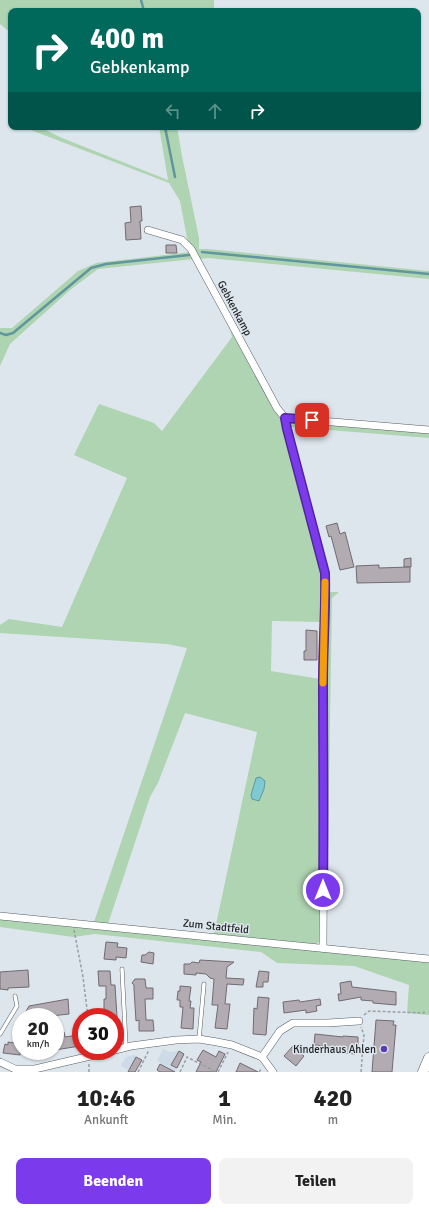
<!DOCTYPE html>
<html lang="de">
<head>
<meta charset="utf-8">
<style>
	:root { --surface:#fff; --page:#f2f2f2; --text:#222; --muted:#767676; --accent:#7c3aed }
	body { margin:0; font-family:Signika,sans-serif; background:var(--page); color:var(--text); height:100vh; display:flex; flex-direction:column; font-size:15px; white-space:nowrap }
	* { box-sizing:border-box; margin:0 }
	p { font-size:13px; color:var(--muted) }
	.icon { flex:none; width:22px; height:22px; fill:none; stroke:currentColor; stroke-width:2; stroke-linecap:round; stroke-linejoin:round }
	.map { position:relative; height:1072px; overflow:hidden }
	.drawer { display:flex; flex-direction:column; background:var(--surface); flex:1 }
	.drawer>* { flex:none }
	.banner { position:absolute; left:8px; top:8px; width:413px; height:122px; border-radius:8px; box-shadow:0 1px 3px #0004; background:#00695c; color:#fff; overflow:hidden }
	.speed { position:absolute; left:12px; top:1008px; display:flex; gap:8px; font-size:20px; font-weight:700; text-align:center }
	.speed>* { display:grid; place-content:center; width:52px; height:52px; border-radius:50%; background:var(--surface); box-shadow:0 1px 3px #0004; line-height:1 }
	.speed small { font-size:10px; font-weight:400 }
	.speed .limit { border:6px solid #d22; background:#fff; color:#111 }
	.pin { position:absolute; display:grid; place-items:center; width:34px; height:34px; color:#fff; margin:-17px; border-radius:8px; box-shadow:0 2px 6px #0006 }
	.me { position:absolute; width:44px; margin:-22px; rotate:0deg; stroke-linejoin:round; filter:drop-shadow(0 0 3px #0008) }
	.turn { display:flex; align-items:center; gap:14px; height:84px; padding:0 16px; font-size:18px }
	.turn .icon { width:52px; height:52px; stroke-width:2.5 }
	.turn b { display:block; font-size:28px; line-height:34px }
	.lanes { display:flex; align-items:center; height:38px; padding:0 16px; background:#0003; justify-content:center; gap:20px; direction:ltr }
	.lanes .off { opacity:.35 }
	.eta { display:flex; justify-content:space-evenly; align-items:center; height:68px; text-align:center }
	.eta b { font-size:24px; font-weight:700; line-height:28px }
	.action { display:flex; gap:8px; margin-top:auto; padding:8px 16px }
	.action a { flex:1; height:46px; border-radius:8px; background:var(--accent); color:#fff; font-size:16px; font-weight:700; line-height:46px; text-align:center }
	.action a+a { background:var(--page); color:var(--text) }
	.map>svg:first-child { display:block }
	.built { fill:#ccdbe7 }
	.green { fill:#afd4b2 }
	.water { fill:#7dcad2; stroke:#60979e }
	.lines { fill:none; stroke-linecap:round; stroke-linejoin:round }
	.stream { stroke:#60979e; stroke-width:2.5 }
	.building { fill:#b2abb2; stroke:#716a71 }
	.service-casing { stroke:#575e64; stroke-width:4.5 }
	.minor-casing { stroke:#575e64; stroke-width:8 }
	.secondary-casing { stroke:#575e64; stroke-width:11 }
	.path { stroke:#989ea3; stroke-width:1.5; stroke-dasharray:3 2; stroke-linecap:butt }
	.service { stroke:#fff; stroke-width:3.5 }
	.minor { stroke:#fff; stroke-width:7 }
	.secondary { stroke:#fff; stroke-width:10 }
	.route-casing { stroke:#51269a; stroke-width:10 }
	.route { stroke:#7c3aed; stroke-width:7 }
	.slow { stroke:#f59e0b; stroke-width:7 }
	.poi-dot { fill:#593cb4; stroke:#dee6ed; stroke-width:1.5 }
	.labels { text-anchor:middle; stroke-width:3; stroke-linejoin:round; paint-order:stroke }
	.street-label { font-size:11px; fill:#1e2123; stroke:#dee6ed }
	.poi-label { font-size:11px; fill:#1e2123; stroke:#dee6ed; text-anchor:end }
</style>
</head>
<body>
<div class="map">
<svg width="429" height="1072" viewBox="0 0 429 1072">
	<rect width="100%" height="100%" fill="#dee6ed"/>
	<g class="built">
		<polygon points="163,1049 169,1052 179,1051 184,1054 175,1071 157,1061"/>
		<polygon points="134,1055 142,1060 135,1072 132,1072 121,1066 126,1057"/>
	</g>
	<g class="green">
		<polygon points="0,0 214,0 214,11 11,11 11,33 0,24"/>
		<polygon points="23,127 40,127 62,138 168,180 159,127 177,127 182,156 199,238 199,249 208,249 429,271 429,279 208,258 199,259 188,243 180,201 169,183"/>
		<polygon points="190,252 194,259 98,269 70,290 10,344 0,366 0,328 12,328 78,271 96,263"/>
		<polygon points="230,329 282,421 323,574 322,622 272,621 271,671 320,679 321,937 319,942 316,944 214,934 257,732 185,713 158,783 150,797 108,924 94,922 187,648 167,644 0,633 0,625 9,619 62,627 127,478 74,455 99,404 154,423 162,431 232,337"/>
		<polygon points="292,421 429,432 429,438 291,427 289,428 289,427"/>
		<polygon points="328,592 339,592 332,598 328,847 326,853 326,659"/>
		<polygon points="0,918 429,962 429,1015 407,1013 409,985 354,966 277,963 261,952 95,934 73,937 0,927"/>
	</g>
	<polygon class="water" points="260,777 265,781 264,789 259,801 252,799 251,795 256,778"/>
	<g class="lines">
		<g class="stream">
			<polyline points="141,0 144,11"/>
			<polyline points="165,127 175,177"/>
			<polyline points="202,252 429,274"/>
			<polyline points="0,333 6,335 13,333 91,268 106,264 189,255"/>
		</g>
	</g>
	<g class="building">
		<polygon points="141,206 142,221 140,221 141,239 126,240 125,223 131,222 130,207"/>
		<polygon points="166,245 176,245 177,253 166,253"/>
		<polygon points="337,523 340,534 345,532 354,567 340,570 331,536 329,537 326,526"/>
		<polygon points="411,558 411,567 404,567 404,559"/>
		<polygon points="379,565 379,568 410,567 410,582 357,583 356,566"/>
		<polygon points="306,630 317,631 317,660 304,660 304,651 306,651"/>
		<polygon points="106,942 118,943 117,947 127,948 126,958 116,957 116,960 104,959"/>
		<polygon points="149,952 154,953 153,964 141,962 142,955 145,955"/>
		<polygon points="200,960 234,962 227,967 226,978 244,979 243,985 227,984 225,1004 230,1004 227,1029 215,1028 218,1005 212,1005 214,979 210,978 206,974 196,973 196,975 184,974 184,964 190,964 192,962 199,963"/>
		<polygon points="28,970 29,987 8,988 8,990 0,989 0,972"/>
		<polygon points="98,971 110,971 111,985 115,985 117,1017 101,1017 101,1011 104,1011 104,999 106,999 106,986 99,986"/>
		<polygon points="259,971 269,972 268,982 263,982 263,987 256,987"/>
		<polygon points="135,979 145,979 146,988 153,988 153,999 145,999 146,1020 153,1020 154,1031 139,1031 139,1020 136,1021 134,989 134,985 132,983"/>
		<polygon points="351,981 352,987 396,992 396,1005 373,1003 373,1001 361,1000 361,997 339,1001 338,994 341,994 340,983"/>
		<polygon points="180,986 191,987 189,1001 191,1001 190,1008 194,1008 193,1029 181,1028 183,1007 180,1007 180,1000 177,1000 178,991 180,991"/>
		<polygon points="258,997 269,998 266,1035 253,1034 254,1008 257,1009"/>
		<polygon points="68,999 69,1014 42,1017 33,1017 33,1016 23,1017 29,1006"/>
		<polygon points="320,999 321,1005 316,1006 317,1011 306,1013 306,1010 284,1013 283,1002 299,1000 300,1002"/>
		<polygon points="376,1020 394,1021 393,1025 396,1025 392,1072 372,1072"/>
		<polygon points="64,1032 65,1037 78,1035 80,1046 55,1050 55,1035 57,1035 57,1033"/>
		<polygon points="315,1034 343,1037 343,1036 358,1037 358,1048 355,1048 355,1054 346,1053 346,1049 337,1049 338,1047 314,1045"/>
		<polygon points="8,1042 21,1044 20,1055 3,1053 5,1044 8,1045"/>
		<polygon points="293,1046 304,1056 296,1066 284,1056"/>
		<polygon points="203,1050 216,1057 219,1051 225,1054 216,1072 196,1072 201,1062 197,1060"/>
		<polygon points="179,1051 184,1054 177,1068 171,1065"/>
		<polygon points="136,1057 142,1060 135,1072 128,1072"/>
		<polygon points="240,1063 258,1072 236,1072"/>
		<polygon points="160,1064 175,1072 160,1072 157,1070"/>
	</g>
	<g class="lines">
		<defs>
			<g id="service">
				<polyline points="122,969 126,1047"/>
				<polyline points="0,1034 17,1006 15,996"/>
				<polyline points="199,1039 204,984"/>
			</g>
			<g id="minor">
				<polyline points="148,230 182,240 191,249 277,408 285,418"/>
				<polyline points="0,916 429,959"/>
				<polyline points="323,948 324,766 323,679 326,591 325,573 287,429 285,418 429,430"/>
				<polyline points="115,1050 131,1046 176,1040 199,1039 217,1042 232,1045 262,1057 273,1072"/>
				<polyline points="262,1057 280,1031 293,1023 328,1023 359,1021"/>
				<polyline points="0,1062 15,1069 35,1069 112,1051"/>
			</g>
			<polyline id="secondary" points="423,1072 429,1058"/>
		</defs>
		<use href="#service" class="service-casing"/>
		<use href="#minor" class="minor-casing"/>
		<use href="#secondary" class="secondary-casing"/>
		<g class="path">
			<polyline points="74,930 83,977 88,1017"/>
			<polyline points="364,1015 369,1011 424,1013 424,1011"/>
			<polyline points="89,1064 89,1072"/>
			<polyline points="138,1072 149,1050"/>
			<polyline points="180,1072 187,1057 216,1072"/>
			<polyline points="218,1072 228,1052"/>
			<polyline points="259,1072 262,1068"/>
			<polyline points="361,1072 364,1035 361,1027"/>
		</g>
		<use href="#service" class="service"/>
		<use href="#minor" class="minor"/>
		<use href="#secondary" class="secondary"/>
	</g>
	<g class="lines">
		<defs>
			<path id="route" d="M312,420L285,418L287,429L325,573C326,609 323,644 323,680C323,750 324,820 323,890"/>
		</defs>
		<use href="#route" class="route-casing"/>
		<use href="#route" class="route"/>
		<polyline class="slow" points="323,683 325,582"/>
	</g>
	<circle class="poi-dot" cx="384" cy="1049" r="4"/>
	<g class="labels">
		<g class="street-label">
			<text transform="translate(235 308) rotate(62)" y="4">Gebkenkamp</text>
			<text transform="translate(216 926) rotate(6)" y="4">Zum Stadtfeld</text>
		</g>
		<g class="poi-label">
			<text x="376" y="1053">Kinderhaus Ahlen</text>
		</g>
	</g>
</svg>
<div class="speed"><div>20<small>km/h</small></div><div class="limit">30</div></div>
<div class="pin" style="left:312px;top:420px;background:#d93025"><svg class="icon" aria-label="arrive" viewBox="0 0 24 24"><path d="M6 21V4h12l-3 4 3 4H6"/></svg></div>
<svg class="me" style="left:323px;top:890px" viewBox="-20 -20 40 40"><circle r="17" fill="#7c3aed" stroke="#fff" stroke-width="3"/><path d="M0-11L8 9 0 5-8 9z" fill="#fff"/></svg>
<div class="banner">
<div class="turn"><svg class="icon" aria-label="right" viewBox="0 0 24 24"><path d="M7 20v-9h11M14 6l5 5-5 5"/></svg><div><b>400 m</b>Gebkenkamp</div></div>
<div class="lanes"><svg class="icon off" aria-label="left" viewBox="0 0 24 24"><path d="M17 20v-9H6M10 6l-5 5 5 5"/></svg><svg class="icon off" aria-label="ahead" viewBox="0 0 24 24"><path d="M12 20V5M6 11l6-6 6 6"/></svg><svg class="icon" aria-label="right" viewBox="0 0 24 24"><path d="M7 20v-9h11M14 6l5 5-5 5"/></svg></div>
</div>
</div>
<section class="drawer">
<div class="eta">
<div><b>10:46</b><p>Ankunft</p></div>
<div><b>1</b><p>Min.</p></div>
<div><b>420</b><p>m</p></div>
</div>
<div class="action"><a>Beenden</a><a>Teilen</a></div>
</section>
</body>
</html>
